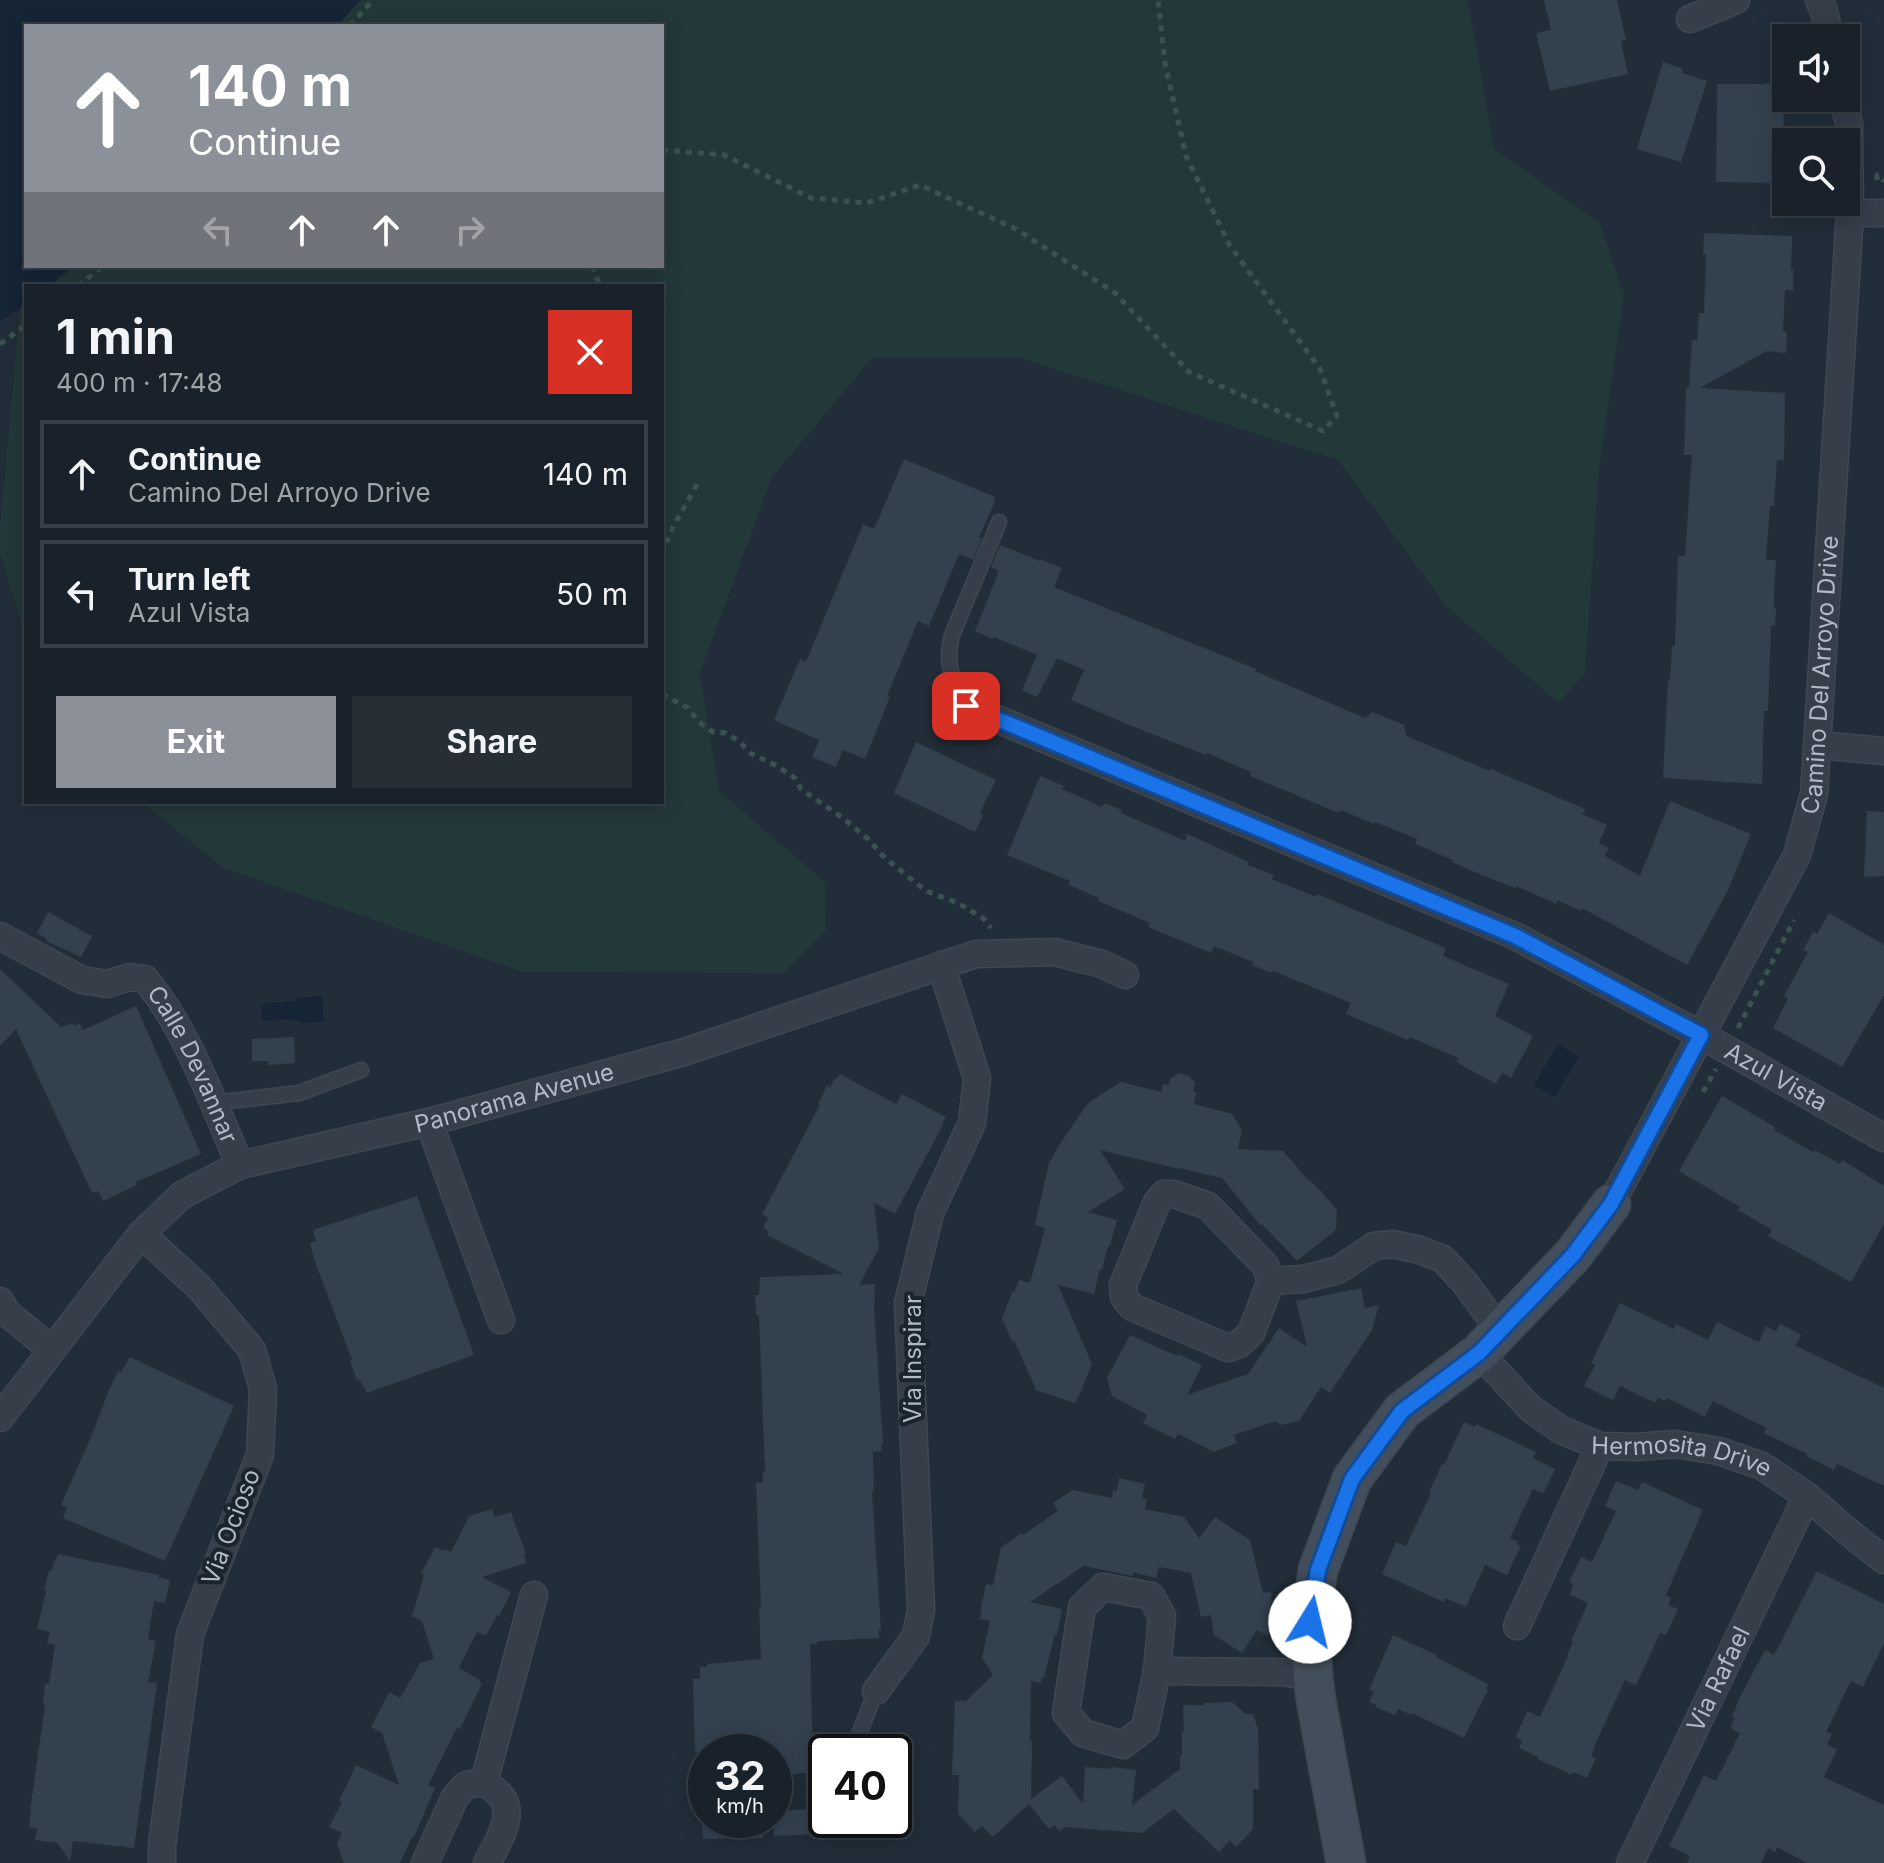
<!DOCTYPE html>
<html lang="en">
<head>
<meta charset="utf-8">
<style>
	:root { --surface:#19222a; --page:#262f36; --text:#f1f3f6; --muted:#9fa4a8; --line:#373f47; --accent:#8c9099 }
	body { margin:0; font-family:Inter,sans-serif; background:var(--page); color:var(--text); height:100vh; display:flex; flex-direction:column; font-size:30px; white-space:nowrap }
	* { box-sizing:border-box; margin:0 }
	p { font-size:26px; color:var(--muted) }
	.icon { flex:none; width:44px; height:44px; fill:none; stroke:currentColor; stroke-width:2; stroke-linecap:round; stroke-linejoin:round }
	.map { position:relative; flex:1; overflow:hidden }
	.side { position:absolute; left:24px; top:284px; width:640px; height:520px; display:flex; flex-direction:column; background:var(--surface); border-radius:0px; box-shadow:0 4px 20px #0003,0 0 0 2px var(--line) }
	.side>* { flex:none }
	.banner { position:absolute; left:24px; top:24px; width:640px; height:244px; border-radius:0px; box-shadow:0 4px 20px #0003,0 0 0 2px var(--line); background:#8c9099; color:#fff; overflow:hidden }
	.controls { position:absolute; left:1772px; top:24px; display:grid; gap:16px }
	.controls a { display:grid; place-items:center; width:88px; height:88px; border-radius:0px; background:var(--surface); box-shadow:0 4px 20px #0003,0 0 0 2px var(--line); font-size:40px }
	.speed { position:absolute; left:688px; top:1734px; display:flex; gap:16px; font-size:40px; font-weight:700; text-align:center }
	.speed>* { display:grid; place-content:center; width:104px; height:104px; border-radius:50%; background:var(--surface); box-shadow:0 4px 20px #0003,0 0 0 2px var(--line); line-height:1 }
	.speed small { font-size:20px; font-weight:400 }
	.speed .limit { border:4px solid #111; border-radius:12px; background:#fff; color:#111 }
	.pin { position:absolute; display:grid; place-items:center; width:68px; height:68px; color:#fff; margin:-34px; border-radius:16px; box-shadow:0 4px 12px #0006 }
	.me { position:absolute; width:88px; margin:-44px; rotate:9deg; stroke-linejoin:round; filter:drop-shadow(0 0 6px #0008) }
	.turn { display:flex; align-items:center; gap:28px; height:168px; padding:0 32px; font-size:36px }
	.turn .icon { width:104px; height:104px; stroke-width:2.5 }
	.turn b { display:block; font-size:56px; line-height:68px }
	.lanes { display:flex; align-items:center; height:76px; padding:0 32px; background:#0003; justify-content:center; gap:40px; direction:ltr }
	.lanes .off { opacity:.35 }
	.round { display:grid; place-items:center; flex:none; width:84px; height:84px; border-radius:0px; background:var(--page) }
	.summary { display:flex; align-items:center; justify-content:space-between; height:136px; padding:0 32px }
	h1 { font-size:48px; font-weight:700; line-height:60px }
	.button { display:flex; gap:16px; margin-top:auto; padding:16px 32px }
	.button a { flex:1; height:92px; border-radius:0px; background:var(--accent); color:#fff; font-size:32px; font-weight:700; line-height:92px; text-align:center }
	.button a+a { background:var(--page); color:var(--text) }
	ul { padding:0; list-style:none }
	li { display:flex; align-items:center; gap:24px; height:108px; margin:0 16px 12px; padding:0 16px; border:4px solid var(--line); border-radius:0px }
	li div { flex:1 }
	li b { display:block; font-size:30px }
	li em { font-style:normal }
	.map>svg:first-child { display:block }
	.green { fill:#233839 }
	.water { fill:#152536 }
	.building { fill:#33414f }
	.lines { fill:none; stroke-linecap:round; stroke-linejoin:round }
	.lane-casing { stroke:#3e4852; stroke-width:17 }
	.street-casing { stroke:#3e4852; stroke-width:29 }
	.secondary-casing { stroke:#3e4852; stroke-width:41 }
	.path { stroke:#3c5252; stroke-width:5; stroke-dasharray:6 6; stroke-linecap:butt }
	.lane { stroke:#353e49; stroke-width:14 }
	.street { stroke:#353e49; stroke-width:26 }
	.secondary { stroke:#434e5c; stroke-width:38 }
	.route-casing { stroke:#114b97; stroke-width:20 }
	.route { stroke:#1a73e8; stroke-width:14 }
	.labels { text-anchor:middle; stroke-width:8; stroke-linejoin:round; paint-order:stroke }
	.street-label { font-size:24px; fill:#b0b9c5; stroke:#1a242d }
</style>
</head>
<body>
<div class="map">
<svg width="1884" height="1863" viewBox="0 0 1884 1863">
	<rect width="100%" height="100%" fill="#212d38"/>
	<g class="green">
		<polygon points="361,0 1468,0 1494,149 1600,223 1624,294 1599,469 1585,673 1559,703 1447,607 1338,460 1017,357 873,357 772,477 700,673 719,791 825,882 826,930 784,973 523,972 224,868 141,802 662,802 662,286 49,286 74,266 662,266 662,26 336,26"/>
		<polygon points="26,304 26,639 0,554 0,527 20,309"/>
	</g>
	<g class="water">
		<polygon points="0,0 361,0 336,26 26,26 26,266 74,266 49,286 26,286 26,304 0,321"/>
		<polygon points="322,996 324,1022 302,1023 294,1019 262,1021 261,1004 296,1001 296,998"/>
		<polygon points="1558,1044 1579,1057 1555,1097 1534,1085"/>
	</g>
	<g class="building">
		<polygon points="1544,0 1617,0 1626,40 1621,41 1628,74 1550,91 1536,33 1551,30"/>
		<polygon points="1663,62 1683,69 1682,73 1707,81 1681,162 1637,149"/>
		<polygon points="1766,83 1784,83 1783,183 1716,182 1717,84 1766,84"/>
		<polygon points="1704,233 1792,236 1791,270 1793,270 1793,290 1785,290 1783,331 1787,332 1786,353 1767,351 1700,388 1785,393 1784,460 1777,460 1774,506 1770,506 1766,560 1776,560 1774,594 1774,607 1776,608 1775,626 1771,626 1768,711 1764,711 1762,784 1663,778 1668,680 1670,680 1672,646 1675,646 1678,556 1685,556 1692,455 1684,455 1686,388 1689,388 1692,340 1697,341 1699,313 1704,313 1706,254 1703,254"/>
		<polygon points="904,459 995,497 994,504 979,537 982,538 973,560 959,554 929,626 918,621 887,696 890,697 865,759 843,750 836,767 812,757 819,740 774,720 800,659 806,662 863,524 874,529"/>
		<polygon points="1000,545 1040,561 1040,559 1062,568 1054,587 1256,669 1255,671 1365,718 1372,712 1404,725 1406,736 1490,771 1491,769 1585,809 1582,814 1607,825 1599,843 1609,848 1605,856 1640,876 1670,801 1751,834 1728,890 1687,965 1582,908 1581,911 1557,900 1556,904 1516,886 1515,888 1472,871 1452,862 1453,860 1415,844 1417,839 1375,822 1374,824 1341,810 1339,813 1250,776 1251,772 1207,753 1206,755 1134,727 1071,700 1084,670 1057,658 1037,697 1022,690 1037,655 994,637 993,639 975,631 999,571 991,567"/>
		<polygon points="916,742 996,780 980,813 983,815 975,832 894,793"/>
		<polygon points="1040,776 1064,786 1062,789 1102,807 1104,803 1122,810 1121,813 1185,841 1187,834 1249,862 1248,865 1274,875 1272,879 1316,897 1317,894 1446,948 1443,956 1509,984 1495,1016 1533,1036 1511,1078 1502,1073 1496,1084 1456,1062 1458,1058 1410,1037 1408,1040 1346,1014 1351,1003 1273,971 1272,973 1252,965 1253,962 1214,946 1211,953 1148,927 1150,923 1098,901 1099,898 1069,885 1070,881 1007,855"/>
		<polygon points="1867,811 1884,812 1884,876 1864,877"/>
		<polygon points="48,912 92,936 81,957 46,941 47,939 37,933"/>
		<polygon points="1829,913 1884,945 1884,995 1842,1067 1773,1028 1788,999 1784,996 1808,952 1803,950 1813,932 1817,934"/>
		<polygon points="0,969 61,1027 73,1023 74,1026 80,1023 83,1030 136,1006 201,1154 136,1182 137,1185 103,1201 98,1191 92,1193 16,1029 0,1046"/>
		<polygon points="294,1037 295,1063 268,1065 268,1061 252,1061 252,1039"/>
		<polygon points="1178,1073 1189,1076 1195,1083 1193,1091 1196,1092 1194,1104 1232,1114 1242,1130 1238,1149 1283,1151 1308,1180 1309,1179 1319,1190 1320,1190 1337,1210 1336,1230 1297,1261 1262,1224 1260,1225 1222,1178 1179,1168 1179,1169 1100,1150 1125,1189 1088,1212 1117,1220 1110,1246 1108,1246 1102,1270 1100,1269 1094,1294 1058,1285 1092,1364 1079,1396 1078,1396 1075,1403 1036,1390 1014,1340 1012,1341 1002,1319 1012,1292 1014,1293 1019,1280 1030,1283 1045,1228 1035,1225 1049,1163 1061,1142 1088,1103 1121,1082 1161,1092 1163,1084 1169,1085 1170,1079"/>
		<polygon points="840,1074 896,1104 902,1094 946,1117 942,1124 943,1125 895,1214 874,1203 879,1248 859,1285 875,1284 874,1308 883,1443 881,1443 882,1451 873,1452 874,1491 872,1491 881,1630 879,1630 879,1638 821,1641 817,1642 817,1644 810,1644 812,1724 815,1772 774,1776 774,1752 695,1752 693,1679 700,1679 700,1667 707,1667 707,1664 761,1659 759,1607 761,1607 756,1483 763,1482 763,1471 765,1471 759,1315 756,1315 755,1295 759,1295 760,1277 844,1274 767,1235 769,1231 763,1228 768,1218 762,1214 820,1105 818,1104 827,1085 830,1087 835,1078 837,1079"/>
		<polygon points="1722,1096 1775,1127 1774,1130 1813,1152 1815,1150 1840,1164 1842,1160 1884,1186 1884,1224 1851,1282 1768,1236 1772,1230 1738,1210 1740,1207 1679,1171"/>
		<polygon points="417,1196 474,1355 367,1393 360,1380 357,1381 350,1361 352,1360 314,1259 310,1243 316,1241 313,1230"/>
		<polygon points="1361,1288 1365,1308 1379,1305 1372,1330 1330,1393 1321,1387 1299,1421 1280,1425 1276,1421 1234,1435 1237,1443 1214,1452 1178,1434 1175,1439 1143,1423 1147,1415 1112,1396 1107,1378 1130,1335 1177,1356 1178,1354 1202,1365 1187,1395 1248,1374 1279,1328 1307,1347 1296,1301"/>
		<polygon points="1620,1303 1674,1329 1676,1324 1708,1340 1717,1322 1759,1342 1766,1326 1776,1331 1780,1324 1801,1334 1796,1346 1884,1388 1884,1486 1837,1464 1834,1470 1806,1456 1807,1454 1764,1433 1766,1428 1713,1401 1705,1417 1667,1398 1665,1401 1658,1398 1655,1403 1620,1386 1613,1400 1584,1386 1595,1365 1591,1363"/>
		<polygon points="130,1357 234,1406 165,1561 63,1518 67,1507 61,1505 91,1437 109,1390 118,1371 121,1372"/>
		<polygon points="1464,1422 1475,1427 1476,1424 1536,1452 1533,1458 1555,1469 1543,1494 1533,1489 1510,1538 1518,1542 1517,1544 1521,1546 1507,1575 1485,1565 1466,1607 1445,1598 1444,1602 1382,1574 1396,1542 1406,1546 1431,1493 1429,1492 1442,1464 1444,1465"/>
		<polygon points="1119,1478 1145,1484 1142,1498 1147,1499 1145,1509 1184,1517 1199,1538 1215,1517 1250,1540 1263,1593 1271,1592 1272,1615 1268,1636 1257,1630 1242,1653 1214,1635 1211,1615 1201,1617 1191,1573 1159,1567 1156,1578 1133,1572 1133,1576 1084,1566 1030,1602 1062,1609 1057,1634 1055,1634 1044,1678 1042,1677 1041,1683 1031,1681 1030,1741 1032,1741 1031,1799 1062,1776 1083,1804 1085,1767 1110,1769 1111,1767 1136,1770 1132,1805 1180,1769 1180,1756 1182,1755 1182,1731 1184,1731 1183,1707 1185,1705 1205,1705 1205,1703 1232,1702 1246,1714 1253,1714 1258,1729 1259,1789 1253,1789 1253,1829 1236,1847 1230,1840 1219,1852 1174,1809 1142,1833 1065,1827 1059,1831 1054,1825 1049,1829 1029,1804 993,1837 982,1826 975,1832 958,1814 959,1775 952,1775 955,1701 966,1701 993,1675 982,1658 990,1621 980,1619 982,1613 980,1613 986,1584 993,1585 1001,1547 1022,1533 1023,1535 1058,1511 1053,1503 1073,1490 1112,1498 1113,1490 1117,1491"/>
		<polygon points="1616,1481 1638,1490 1642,1482 1703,1510 1666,1595 1671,1598 1668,1605 1678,1609 1666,1635 1660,1633 1636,1686 1625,1680 1596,1742 1591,1756 1596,1758 1587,1778 1573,1772 1572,1775 1538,1759 1538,1757 1519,1748 1522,1741 1516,1737 1527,1711 1540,1717 1568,1656 1567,1655 1573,1642 1571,1641 1588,1603 1570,1595 1573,1584 1569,1582 1581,1557 1592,1562 1616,1511 1605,1506"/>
		<polygon points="492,1509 495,1517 511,1512 526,1554 524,1555 526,1563 482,1577 511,1592 499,1616 497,1615 486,1636 477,1632 459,1668 480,1680 479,1682 482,1684 460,1729 457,1728 428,1785 435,1788 414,1837 412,1837 400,1863 344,1863 337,1844 342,1833 329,1827 342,1802 339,1801 356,1765 399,1785 382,1733 371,1727 389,1692 400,1698 420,1663 434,1659 422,1621 412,1616 424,1575 421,1574 435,1547 444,1551 445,1549 451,1552 469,1516"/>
		<polygon points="58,1554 159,1575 158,1577 170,1580 165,1603 154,1601 148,1639 156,1641 148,1682 157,1683 134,1848 73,1841 70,1862 58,1843 35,1840 37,1828 29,1827 31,1811 30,1811 45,1705 43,1704 45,1683 49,1684 55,1645 47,1643 50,1632 37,1629 46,1591 44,1590 49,1570 51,1571"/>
		<polygon points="1817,1571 1884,1604 1884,1643 1863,1687 1851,1681 1826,1732 1832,1734 1827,1744 1837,1750 1824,1777 1884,1805 1884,1863 1807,1863 1777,1847 1775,1852 1768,1848 1761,1863 1687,1863 1690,1856 1669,1846 1704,1775 1716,1781 1740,1733 1732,1729 1731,1726 1735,1718 1732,1717 1740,1697 1765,1650 1774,1655"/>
		<polygon points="1393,1635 1437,1655 1436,1657 1488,1684 1486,1689 1488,1690 1464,1738 1412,1713 1411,1715 1398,1709 1395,1715 1376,1707 1376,1705 1369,1702 1374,1692 1369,1690"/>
		<polygon points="816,1809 817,1834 774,1836 774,1811"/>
		<polygon points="702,1820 763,1820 763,1838 703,1839"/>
	</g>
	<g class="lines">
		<defs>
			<g id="lane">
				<path d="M966,706C953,678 944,667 952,635L999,522"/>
				<polyline points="213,1103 299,1093 361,1070"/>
				<polyline points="852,1752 876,1691"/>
			</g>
			<g id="street">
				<polyline points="1819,0 1824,11 1830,38"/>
				<polyline points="1690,19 1736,0"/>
				<polyline points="1850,213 1884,213"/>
				<path id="s1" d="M966,706L1515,936L1701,1035L1884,1138"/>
				<polyline points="1818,745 1884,751"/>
				<path id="s2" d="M0,936L82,980L107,984L130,977L145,979C188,1030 213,1104 240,1165"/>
				<polyline points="429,1122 501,1320"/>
				<polygon points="1164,1194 1174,1194 1208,1206 1265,1265 1271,1281 1251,1333 1239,1344 1228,1348 1132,1307 1124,1297 1123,1285 1157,1202"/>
				<path id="s3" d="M1611,1204L1797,855L1814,794L1850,213L1849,124L1843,98"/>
				<polyline points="141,1234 199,1287 252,1350 263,1389 260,1455 190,1634 162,1845 162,1863"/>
				<polyline points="1271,1281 1303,1279 1338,1270 1374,1246 1393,1244 1420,1250 1443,1259 1465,1283 1500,1331"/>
				<polyline points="0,1301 7,1313 52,1350"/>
				<path id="s4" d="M1479,1353L1531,1409L1561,1430L1600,1446L1637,1447L1675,1444L1719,1451L1762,1466L1807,1496L1846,1530L1884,1560"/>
				<path id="s5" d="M0,1418L141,1234L182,1195L240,1165L429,1122L684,1052L976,954L1054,952L1102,964L1125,975"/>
				<polygon points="1103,1587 1151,1596 1162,1616 1157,1671 1145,1728 1123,1745 1083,1733 1066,1713 1082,1607"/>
				<polyline points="1517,1626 1600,1446"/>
				<polyline points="1157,1671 1282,1672 1313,1677"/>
				<polyline points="876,1691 916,1636 921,1610 908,1303 930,1213 972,1123 977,1078 941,965"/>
				<polyline points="484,1782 534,1595"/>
				<path d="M425,1863L455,1797L466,1785L484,1782C489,1786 496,1790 500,1795C517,1815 497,1843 487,1863"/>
				<path id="s6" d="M1630,1863L1807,1496"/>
			</g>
			<polyline id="secondary" points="1346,1863 1316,1700 1313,1677 1310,1622 1318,1570 1352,1479 1402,1411 1479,1353 1573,1255 1611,1204"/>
		</defs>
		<use href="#lane" class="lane-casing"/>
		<use href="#street" class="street-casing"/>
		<use href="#secondary" class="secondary-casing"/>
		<g class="path">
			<polyline points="350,26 373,0"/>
			<polyline points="662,150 724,155 811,198 867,203 920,185 1016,229 1115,293 1189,372 1323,431 1337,416 1320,369 1230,246 1186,156 1165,64 1158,0"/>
			<polyline points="1877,180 1877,175 1884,181"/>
			<polyline points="592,266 600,286"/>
			<polyline points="78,286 103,266"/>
			<polyline points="0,344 26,325"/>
			<polyline points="662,554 673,527 699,481"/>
			<polyline points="662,694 688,708 699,722 713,732 726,733 740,742 750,753 775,765 795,778 801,789 844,819 868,839 885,858 926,891 958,903 983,918 991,928"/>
			<polyline points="1738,1028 1794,920"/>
			<polyline points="1703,1092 1716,1069"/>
		</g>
		<use href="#lane" class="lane"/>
		<use href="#street" class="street"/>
		<use href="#secondary" class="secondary"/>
	</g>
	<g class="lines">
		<defs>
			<polyline id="route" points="966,706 1515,936 1701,1035 1611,1204 1573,1255 1479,1353 1402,1411 1352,1479 1318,1570 1310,1622"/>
		</defs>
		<use href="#route" class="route-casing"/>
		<use href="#route" class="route"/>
	</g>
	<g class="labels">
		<g class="street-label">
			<text dy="8" stroke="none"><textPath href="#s3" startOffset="578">Camino Del Arroyo Drive</textPath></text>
			<text dy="8" stroke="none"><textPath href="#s2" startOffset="256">Calle Devannar</textPath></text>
			<text dy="8" stroke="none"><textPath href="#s1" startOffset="892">Azul Vista</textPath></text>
			<text dy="8" stroke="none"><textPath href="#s5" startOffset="636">Panorama Avenue</textPath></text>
			<text transform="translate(913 1359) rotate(-90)" y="8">Via Inspirar</text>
			<text dy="8" stroke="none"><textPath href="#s4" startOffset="238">Hermosita Drive</textPath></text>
			<text transform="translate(231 1527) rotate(-69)" y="8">Via Ocioso</text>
			<text dy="8" stroke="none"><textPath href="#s6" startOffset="204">Via Rafael</textPath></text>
		</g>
	</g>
</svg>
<div class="controls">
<a><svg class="icon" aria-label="sound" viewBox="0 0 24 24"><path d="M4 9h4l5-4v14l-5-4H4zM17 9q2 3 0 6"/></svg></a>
<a><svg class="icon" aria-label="search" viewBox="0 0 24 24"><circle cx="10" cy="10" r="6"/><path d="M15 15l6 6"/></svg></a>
</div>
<div class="speed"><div>32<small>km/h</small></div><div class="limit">40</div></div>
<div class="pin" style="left:966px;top:706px;background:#d93025"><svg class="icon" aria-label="arrive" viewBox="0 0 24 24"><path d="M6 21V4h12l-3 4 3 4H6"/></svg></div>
<svg class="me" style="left:1310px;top:1622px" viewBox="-20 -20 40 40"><circle r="19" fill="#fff"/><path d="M0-13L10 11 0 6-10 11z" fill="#1a73e8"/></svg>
<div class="banner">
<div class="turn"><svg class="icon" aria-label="ahead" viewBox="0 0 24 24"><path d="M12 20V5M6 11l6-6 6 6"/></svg><div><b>140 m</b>Continue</div></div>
<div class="lanes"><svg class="icon off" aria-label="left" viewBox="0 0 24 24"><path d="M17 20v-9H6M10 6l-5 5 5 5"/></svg><svg class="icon" aria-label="ahead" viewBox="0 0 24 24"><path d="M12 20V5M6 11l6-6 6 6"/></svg><svg class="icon" aria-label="ahead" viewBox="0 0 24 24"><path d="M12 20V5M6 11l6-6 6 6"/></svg><svg class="icon off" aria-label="right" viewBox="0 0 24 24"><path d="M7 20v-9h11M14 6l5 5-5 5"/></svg></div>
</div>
<section class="side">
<div class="summary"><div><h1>1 min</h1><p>400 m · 17:48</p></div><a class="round" style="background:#d93025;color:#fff"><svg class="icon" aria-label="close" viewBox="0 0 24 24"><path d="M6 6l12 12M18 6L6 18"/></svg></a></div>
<ul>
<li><svg class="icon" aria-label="ahead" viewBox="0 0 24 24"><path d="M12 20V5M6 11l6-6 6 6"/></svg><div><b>Continue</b><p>Camino Del Arroyo Drive</p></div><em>140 m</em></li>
<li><svg class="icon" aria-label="left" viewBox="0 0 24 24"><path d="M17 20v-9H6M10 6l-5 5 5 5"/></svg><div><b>Turn left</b><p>Azul Vista</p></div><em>50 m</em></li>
</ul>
<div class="button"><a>Exit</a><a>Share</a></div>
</section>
</div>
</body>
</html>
